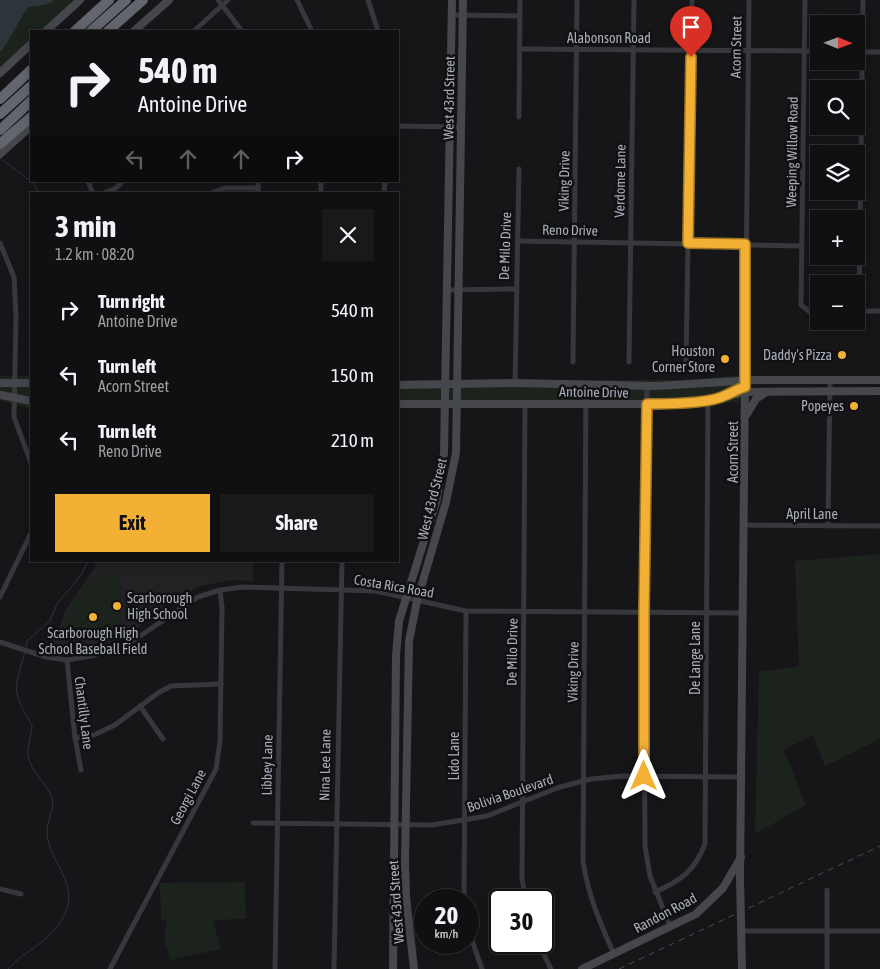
<!DOCTYPE html>
<html lang="en">
<head>
<meta charset="utf-8">
<style>
	:root { --surface:#101012; --page:#19191b; --text:#f1f3f6; --muted:#9c9d9f; --line:#303032; --accent:#f2b134 }
	body { margin:0; font-family:"Asap Condensed",sans-serif; background:var(--page); color:var(--text); height:100vh; display:flex; flex-direction:column; font-size:19px; white-space:nowrap }
	* { box-sizing:border-box; margin:0 }
	p { font-size:16px; color:var(--muted) }
	.icon { flex:none; width:28px; height:28px; fill:none; stroke:currentColor; stroke-width:2; stroke-linecap:round; stroke-linejoin:round }
	.map { position:relative; flex:1; overflow:hidden }
	.drawer { position:absolute; left:30px; top:192px; width:369px; height:370px; display:flex; flex-direction:column; background:var(--surface); border-radius:0px; box-shadow:0 2px 12px #0003,0 0 0 1px var(--line) }
	.drawer>* { flex:none }
	.top-card { position:absolute; left:30px; top:30px; width:369px; height:152px; border-radius:0px; box-shadow:0 2px 12px #0003,0 0 0 1px var(--line); background:#101012; color:var(--text); overflow:hidden }
	.needle { width:32px; rotate:91deg }
	.buttons { position:absolute; left:810px; top:15px; display:grid; gap:10px }
	.buttons a { display:grid; place-items:center; width:55px; height:55px; border-radius:0px; background:var(--surface); box-shadow:0 2px 12px #0003,0 0 0 1px var(--line); font-size:25px }
	.speed { position:absolute; left:414px; top:889px; display:flex; gap:10px; font-size:25px; font-weight:700; text-align:center }
	.speed>* { display:grid; place-content:center; width:65px; height:65px; border-radius:50%; background:var(--surface); box-shadow:0 2px 12px #0003,0 0 0 1px var(--line); line-height:1 }
	.speed small { font-size:12px; font-weight:400 }
	.speed .limit { border:2px solid #111; border-radius:8px; background:#fff; color:#111 }
	.pin { position:absolute; display:grid; place-items:center; width:42px; height:42px; color:#fff; margin:-51px -21px; border-radius:50% 50% 50% 0; rotate:-45deg; box-shadow:0 0 5px #0007 }
	.pin .icon { rotate:45deg }
	.me { position:absolute; width:55px; margin:-28px; rotate:0deg; stroke-linejoin:round; filter:drop-shadow(0 0 4px #0008) }
	.turn { display:flex; align-items:center; gap:18px; height:105px; padding:0 25px; font-size:22px }
	.turn .icon { width:65px; height:65px; stroke-width:2.5 }
	.turn b { display:block; font-size:35px; line-height:42px }
	.lanes { display:flex; align-items:center; height:48px; padding:0 25px; background:#0003; justify-content:center; gap:25px; direction:ltr }
	.lanes .off { opacity:.35 }
	.round { display:grid; place-items:center; flex:none; width:52px; height:52px; border-radius:0px; background:var(--page) }
	.summary { display:flex; align-items:center; justify-content:space-between; height:85px; padding:0 25px }
	h1 { font-size:30px; font-weight:700; line-height:38px }
	.action { display:flex; gap:10px; margin-top:auto; padding:10px 25px }
	.action a { flex:1; height:58px; border-radius:0px; background:var(--accent); color:#111; font-size:20px; font-weight:700; line-height:58px; text-align:center }
	.action a+a { background:var(--page); color:var(--text) }
	ul { padding:0; list-style:none }
	li { display:flex; align-items:center; gap:15px; height:65px; padding:0 25px }
	li div { flex:1 }
	li b { display:block; font-size:19px }
	li em { font-style:normal }
	.map>svg:first-child { display:block }
	.built { fill:#222225 }
	.green { fill:#1c231d }
	.water { fill:#2c353c }
	.lines { fill:none; stroke-linecap:round; stroke-linejoin:round }
	.stream { stroke:#2c353c; stroke-width:1 }
	.street { stroke:#37383d; stroke-width:5 }
	.secondary { stroke:#45474d; stroke-width:8 }
	.highway { stroke:#63666e; stroke-width:10 }
	.rail { stroke:#4a4c52; stroke-width:1; stroke-dasharray:6 5; stroke-linecap:butt }
	.route-casing { stroke:#9d7322; stroke-width:12 }
	.route { stroke:#f2b134; stroke-width:9 }
	.poi-dot { fill:#f2b134; stroke:#111113; stroke-width:2 }
	.labels { text-anchor:middle; stroke-width:5; stroke-linejoin:round; paint-order:stroke }
	.street-label { font-size:14px; fill:#a8adb8; stroke:#111113 }
	.poi-label { font-size:14px; fill:#a8adb8; stroke:#111113; text-anchor:end }
</style>
</head>
<body>
<div class="map">
<svg width="880" height="969" viewBox="0 0 880 969">
	<rect width="100%" height="100%" fill="#161618"/>
	<polygon class="built" points="96,561 253,561 253,581 231,580 201,586 172,601 132,632 102,647 72,651 47,649 45,644 61,624 65,611 95,567"/>
	<g class="green">
		<polygon points="0,0 75,0 40,31 31,31 31,39 0,68"/>
		<polygon points="741,375 740,401 699,408 398,408 398,380 683,380"/>
		<polygon points="0,376 31,376 31,409 0,401"/>
		<polygon points="880,554 880,739 825,766 813,735 784,750 806,805 755,834 759,672 799,666 795,561"/>
		<polygon points="95,575 121,575 120,637 58,636 74,599"/>
		<polygon points="245,882 246,919 213,920 221,949 170,960 164,939 167,921 161,920 160,883"/>
	</g>
	<path class="water" d="M0,0H55L45,5L28,7C17,22 12,38 0,52Z"/>
	<g class="lines">
		<g class="stream">
			<polyline points="0,158 33,183 40,194"/>
			<polyline points="26,648 27,641 50,621 57,604 81,575 88,561"/>
			<path d="M8,969C25,950 50,942 63,918C82,883 48,863 47,832C47,821 55,808 52,798C47,782 30,772 28,755C27,747 32,734 32,725C11,690 14,691 25,652"/>
		</g>
		<g class="street">
			<polyline points="218,0 242,31"/>
			<polyline points="297,0 312,31"/>
			<polyline points="368,0 378,31"/>
			<polyline points="805,0 801,305 810,312 819,312"/>
			<polyline points="452,15 520,16"/>
			<polyline points="194,31 228,0"/>
			<polyline points="519,49 819,51"/>
			<polyline points="856,52 880,52"/>
			<polyline points="519,117 520,0"/>
			<polyline points="398,126 461,127"/>
			<polyline points="88,181 93,194"/>
			<polyline points="101,194 116,188 123,181"/>
			<polyline points="208,194 225,188 258,188"/>
			<polyline points="258,194 258,181"/>
			<polyline points="321,194 321,181"/>
			<polyline points="384,194 385,181"/>
			<polyline points="517,241 802,246"/>
			<polyline points="0,243 14,277 16,315 14,417 31,463"/>
			<polyline points="448,290 515,289"/>
			<polyline points="857,311 880,311"/>
			<polyline points="859,311 863,0"/>
			<polyline points="573,362 577,0"/>
			<polyline points="629,362 634,0"/>
			<polyline points="686,364 692,0"/>
			<polyline points="745,381 749,0"/>
			<polyline points="515,383 519,169"/>
			<path d="M586,385L583,861C588,895 600,923 614,954"/>
			<polyline points="647,386 644,612 645,846 650,876 670,926"/>
			<polyline points="525,404 522,879 526,900"/>
			<polyline points="745,525 880,526"/>
			<polyline points="828,526 830,380"/>
			<polyline points="0,597 31,533"/>
			<polyline points="0,642 46,657 67,660 90,656 118,649 131,642 198,597 220,590 243,587 376,591 466,611 744,613"/>
			<polyline points="67,660 75,738 81,770"/>
			<polyline points="140,706 163,739"/>
			<polyline points="75,738 94,735 115,725 158,693 171,686 221,684"/>
			<polyline points="253,823 432,825 487,816 560,787 591,779 623,776 742,777"/>
			<polyline points="0,889 21,894"/>
			<path d="M655,892C681,881 695,870 705,844L708,399"/>
			<polyline points="464,900 466,611"/>
			<polyline points="468,929 482,969"/>
			<polyline points="742,931 880,931"/>
			<polyline points="538,942 551,969"/>
			<polyline points="110,969 216,769 220,741 222,607 220,590"/>
			<polyline points="275,969 282,561"/>
			<polyline points="334,969 342,561"/>
			<polyline points="827,969 827,890"/>
		</g>
		<g class="secondary">
			<polyline points="46,31 80,0"/>
			<polyline points="134,31 169,0"/>
			<polyline points="0,73 31,44"/>
			<polyline points="0,154 31,126"/>
			<polyline points="0,383 31,383"/>
			<polyline points="398,385 515,383 656,386 755,380 880,380"/>
			<polyline points="0,395 31,401"/>
			<polyline points="398,404 647,404 695,402 745,392 880,391"/>
			<polyline points="747,414 756,399 765,393"/>
			<polyline points="393,969 396,655 399,621 437,499 444,453 452,0"/>
			<polyline points="414,969 406,897 405,861 409,641 417,601 446,502 456,453 463,0"/>
			<polyline points="582,969 696,914 723,888 741,857"/>
			<polyline points="742,969 740,879 745,381"/>
		</g>
		<g class="highway">
			<polyline points="75,31 109,0"/>
			<polyline points="91,31 126,0"/>
			<polyline points="108,31 143,0"/>
			<polyline points="0,99 31,70"/>
			<polyline points="0,114 31,86"/>
			<polyline points="0,130 31,101"/>
			<polyline points="0,144 31,117"/>
		</g>
		<polyline class="rail" points="619,969 880,846"/>
	</g>
	<g class="lines">
		<defs>
			<path id="route" d="M644,776V612L647,404C666,404 708,404 724,396C732,393 737,389 745,387V244L688,243L691,57"/>
		</defs>
		<use href="#route" class="route-casing"/>
		<use href="#route" class="route"/>
	</g>
	<g class="poi-dot">
		<circle cx="842" cy="355" r="5"/>
		<circle cx="725" cy="359" r="5"/>
		<circle cx="854" cy="406" r="5"/>
		<circle cx="117" cy="606" r="5"/>
		<circle cx="93" cy="617" r="5"/>
	</g>
	<g class="labels">
		<g class="street-label">
			<text x="609" y="43">Alabonson Road</text>
			<text transform="translate(736 47) rotate(-89)" y="5">Acorn Street</text>
			<text transform="translate(449 98) rotate(-89)" y="5">West 43rd Street</text>
			<text transform="translate(792 152) rotate(-89)" y="5">Weeping Willow Road</text>
			<text transform="translate(564 181) rotate(-89)" y="5">Viking Drive</text>
			<text transform="translate(620 181) rotate(-89)" y="5">Verdome Lane</text>
			<text transform="translate(570 230) rotate(1)" y="5">Reno Drive</text>
			<text transform="translate(505 246) rotate(-88)" y="5">De Milo Drive</text>
			<text transform="translate(594 392) rotate(1)" y="5">Antoine Drive</text>
			<text transform="translate(733 452) rotate(-90)" y="5">Acorn Street</text>
			<text transform="translate(432 499) rotate(-76)" y="5">West 43rd Street</text>
			<text x="812" y="519">April Lane</text>
			<text transform="translate(394 586) rotate(10)" y="5">Costa Rica Road</text>
			<text transform="translate(512 652) rotate(-89)" y="5">De Milo Drive</text>
			<text transform="translate(695 658) rotate(-90)" y="5">De Lange Lane</text>
			<text transform="translate(573 672) rotate(-89)" y="5">Viking Drive</text>
			<text transform="translate(84 713) rotate(83)" y="5">Chantilly Lane</text>
			<text transform="translate(454 756) rotate(-90)" y="5">Lido Lane</text>
			<text transform="translate(267 765) rotate(-89)" y="5">Libbey Lane</text>
			<text transform="translate(325 765) rotate(-89)" y="5">Nina Lee Lane</text>
			<text transform="translate(510 793) rotate(-19)" y="5">Bolivia Boulevard</text>
			<text transform="translate(188 797) rotate(-62)" y="5">Georgi Lane</text>
			<text transform="translate(396 902) rotate(-94)" y="5">West 43rd Street</text>
			<text transform="translate(665 913) rotate(-28)" y="5">Randon Road</text>
		</g>
		<g class="poi-label">
			<text x="715" y="356">Houston<tspan x="715" dy="16">Corner Store</tspan></text>
			<text x="832" y="360">Daddy's Pizza</text>
			<text x="844" y="411">Popeyes</text>
			<text x="127" y="603" text-anchor="start">Scarborough<tspan x="127" dy="16">High School</tspan></text>
			<text x="93" y="638" text-anchor="middle">Scarborough High<tspan x="93" dy="16">School Baseball Field</tspan></text>
		</g>
	</g>
</svg>
<div class="buttons">
<a><svg class="needle" viewBox="-14 -14 28 28"><path d="M0-13l5 13h-10z" fill="#e53935"/><path d="M0 13l5-13h-10z" fill="#9c9d9f"/></svg></a>
<a><svg class="icon" aria-label="search" viewBox="0 0 24 24"><circle cx="10" cy="10" r="6"/><path d="M15 15l6 6"/></svg></a>
<a><svg class="icon" aria-label="layers" viewBox="0 0 24 24"><path d="M12 4l9 5-9 5-9-5zM3 14l9 5 9-5"/></svg></a>
<a>+</a>
<a>−</a>
</div>
<div class="speed"><div>20<small>km/h</small></div><div class="limit">30</div></div>
<div class="pin" style="left:691px;top:57px;background:#d93025"><svg class="icon" aria-label="arrive" viewBox="0 0 24 24"><path d="M6 21V4h12l-3 4 3 4H6"/></svg></div>
<svg class="me" style="left:644px;top:776px" viewBox="-20 -20 40 40"><path d="M0-17L14 15 0 8-14 15z" fill="#f2b134" stroke="#fff" stroke-width="4"/></svg>
<div class="top-card">
<div class="turn"><svg class="icon" aria-label="right" viewBox="0 0 24 24"><path d="M7 20v-9h11M14 6l5 5-5 5"/></svg><div><b>540 m</b>Antoine Drive</div></div>
<div class="lanes"><svg class="icon off" aria-label="left" viewBox="0 0 24 24"><path d="M17 20v-9H6M10 6l-5 5 5 5"/></svg><svg class="icon off" aria-label="ahead" viewBox="0 0 24 24"><path d="M12 20V5M6 11l6-6 6 6"/></svg><svg class="icon off" aria-label="ahead" viewBox="0 0 24 24"><path d="M12 20V5M6 11l6-6 6 6"/></svg><svg class="icon" aria-label="right" viewBox="0 0 24 24"><path d="M7 20v-9h11M14 6l5 5-5 5"/></svg></div>
</div>
<section class="drawer">
<div class="summary"><div><h1>3 min</h1><p>1.2 km · 08:20</p></div><a class="round"><svg class="icon" aria-label="close" viewBox="0 0 24 24"><path d="M6 6l12 12M18 6L6 18"/></svg></a></div>
<ul>
<li><svg class="icon" aria-label="right" viewBox="0 0 24 24"><path d="M7 20v-9h11M14 6l5 5-5 5"/></svg><div><b>Turn right</b><p>Antoine Drive</p></div><em>540 m</em></li>
<li><svg class="icon" aria-label="left" viewBox="0 0 24 24"><path d="M17 20v-9H6M10 6l-5 5 5 5"/></svg><div><b>Turn left</b><p>Acorn Street</p></div><em>150 m</em></li>
<li><svg class="icon" aria-label="left" viewBox="0 0 24 24"><path d="M17 20v-9H6M10 6l-5 5 5 5"/></svg><div><b>Turn left</b><p>Reno Drive</p></div><em>210 m</em></li>
</ul>
<div class="action"><a>Exit</a><a>Share</a></div>
</section>
</div>
</body>
</html>
